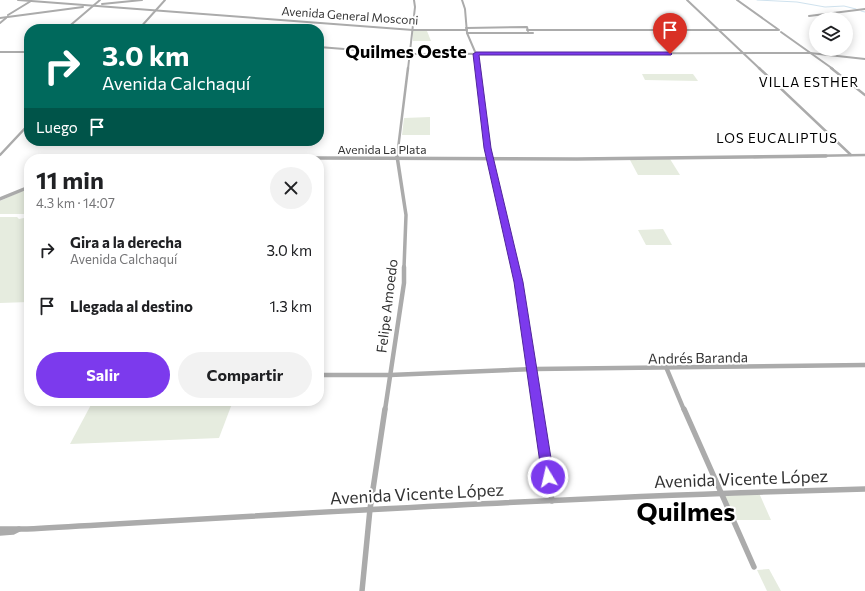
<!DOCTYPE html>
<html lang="es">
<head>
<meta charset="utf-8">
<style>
	:root { --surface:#fff; --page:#f2f2f2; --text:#202124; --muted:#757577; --accent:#7c3aed }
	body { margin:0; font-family:Commissioner,sans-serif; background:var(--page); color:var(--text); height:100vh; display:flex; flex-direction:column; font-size:15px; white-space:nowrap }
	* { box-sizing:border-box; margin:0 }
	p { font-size:13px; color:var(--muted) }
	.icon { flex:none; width:22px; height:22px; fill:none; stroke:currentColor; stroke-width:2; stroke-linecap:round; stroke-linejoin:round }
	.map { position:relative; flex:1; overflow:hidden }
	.details { position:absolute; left:24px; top:154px; width:300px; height:252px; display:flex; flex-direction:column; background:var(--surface); border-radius:16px; box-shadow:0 2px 10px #0003 }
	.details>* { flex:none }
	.hud { position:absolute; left:24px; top:24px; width:300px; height:122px; border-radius:16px; box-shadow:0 2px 10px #0003; background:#00695c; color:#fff; overflow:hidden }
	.fabs { position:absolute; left:809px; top:12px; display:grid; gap:8px }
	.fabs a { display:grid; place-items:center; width:44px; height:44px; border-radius:50%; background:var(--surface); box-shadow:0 2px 10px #0003; font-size:20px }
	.pin { position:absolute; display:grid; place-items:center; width:34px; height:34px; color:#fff; margin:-41px -17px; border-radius:50% 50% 50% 0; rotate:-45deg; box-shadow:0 0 4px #0007 }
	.pin .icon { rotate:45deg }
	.me { position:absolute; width:44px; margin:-22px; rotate:351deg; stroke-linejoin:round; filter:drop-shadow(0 0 3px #0008) }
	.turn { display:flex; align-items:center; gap:14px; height:84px; padding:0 12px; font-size:18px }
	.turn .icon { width:52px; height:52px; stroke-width:2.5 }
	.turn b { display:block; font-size:28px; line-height:34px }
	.then { display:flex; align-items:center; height:38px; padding:0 12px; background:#0003; gap:8px; font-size:15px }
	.round { display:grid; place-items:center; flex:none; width:42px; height:42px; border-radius:21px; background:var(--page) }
	.summary { display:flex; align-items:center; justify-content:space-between; height:68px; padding:0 12px }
	h1 { font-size:24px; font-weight:700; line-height:30px }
	.primary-button { display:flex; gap:8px; margin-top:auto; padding:8px 12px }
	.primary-button a { flex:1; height:46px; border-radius:24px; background:var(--accent); color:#fff; font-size:16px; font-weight:700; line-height:46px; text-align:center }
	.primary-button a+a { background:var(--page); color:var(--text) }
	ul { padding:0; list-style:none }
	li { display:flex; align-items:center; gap:12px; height:56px; padding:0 12px }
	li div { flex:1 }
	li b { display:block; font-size:15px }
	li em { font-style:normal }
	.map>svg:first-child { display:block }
	.green { fill:#e6ecdf }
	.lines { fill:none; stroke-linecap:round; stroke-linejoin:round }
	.stream { stroke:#cfe2ee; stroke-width:1 }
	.major-far4 { stroke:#ababab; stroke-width:2 }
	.major-far3 { stroke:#ababab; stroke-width:2.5 }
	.major-far2 { stroke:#ababab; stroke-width:3.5 }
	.major-far1 { stroke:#ababab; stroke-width:4.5 }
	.major { stroke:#ababab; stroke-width:5.5 }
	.route { fill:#7c3aed; stroke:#51269a }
	.labels { text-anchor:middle; stroke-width:4; stroke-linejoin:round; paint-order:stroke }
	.far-street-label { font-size:12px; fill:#333; stroke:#fff }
	.far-quarter-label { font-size:13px; letter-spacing:1px; fill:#000; stroke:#fff }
	.street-label { font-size:14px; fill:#333; stroke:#fff }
	.near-street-label { font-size:17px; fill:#333; stroke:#fff }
	.far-town-label { font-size:18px; font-weight:bold; fill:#000; stroke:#fff }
	.near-town-label { font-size:26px; font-weight:bold; fill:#000; stroke:#fff }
</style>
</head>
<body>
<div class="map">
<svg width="865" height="591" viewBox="0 0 865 591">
	<rect width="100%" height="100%" fill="#fff"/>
	<g class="green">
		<polygon points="413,31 427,31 431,41 413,41"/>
		<polygon points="642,74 693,74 698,81 645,80"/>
		<polygon points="430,117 430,135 402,135 404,118"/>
		<polygon points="670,159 680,175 638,175 630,160"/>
		<polygon points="29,188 29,214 0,214 0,201"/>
		<polygon points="0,217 17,217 19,219 29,217 29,261 27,264 29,264 29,302 0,303"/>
		<polygon points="663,229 672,245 646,245 638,230"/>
		<polygon points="93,401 233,401 219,438 70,444"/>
		<polygon points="759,493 771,520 736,520 724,494"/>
		<polygon points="769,569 781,591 767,591 757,570"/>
	</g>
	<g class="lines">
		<g class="stream">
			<polyline points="757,0 797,2 825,7 844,6 856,9"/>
			<polyline points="861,11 865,12"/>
		</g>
		<g class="major-far4">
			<polyline points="18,0 413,30 467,30"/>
			<polyline points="462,0 465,9 467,33 476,54 478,69"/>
			<polyline points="687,0 760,69"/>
			<polyline points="737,0 779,30"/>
			<polyline points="102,4 142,0"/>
			<polyline points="8,15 31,1"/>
			<polyline points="809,16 865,9"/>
			<polyline points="0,18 83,7"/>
			<polyline points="0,23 6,18"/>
			<polyline points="466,28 527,27 528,31"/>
			<polyline points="66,29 100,0"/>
			<polyline points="139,29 165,0"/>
			<polyline points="527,30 778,30"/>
			<polyline points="781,32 833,69"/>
			<polyline points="467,33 533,33"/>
			<polyline points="319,47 407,54 810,53 865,59"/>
			<polyline points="0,52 29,52"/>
			<polyline points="408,69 415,7 414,0"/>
		</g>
		<g class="major-far3">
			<polyline points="478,68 489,157"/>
			<polyline points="759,68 851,155"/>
			<polyline points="831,68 865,95"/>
			<polyline points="0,155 29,124"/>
			<polyline points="397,157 408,68"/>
			<polyline points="754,157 865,155"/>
		</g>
		<g class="major-far2">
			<polyline points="397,156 406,215 404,268"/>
			<polyline points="489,156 516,268"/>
			<polyline points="96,159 101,157 577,159 826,156"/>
			<polyline points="0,199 29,187"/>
		</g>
		<g class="major-far1">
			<polyline points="515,267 519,282 538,410"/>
			<polyline points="666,367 684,410"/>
			<polyline points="319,375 390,375 535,369 865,365"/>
			<polyline points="385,410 404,283 404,267"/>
		</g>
		<g class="major">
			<polyline points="538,409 552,501"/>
			<polyline points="684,409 754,567"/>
			<path d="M0,529H27C306,513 585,496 865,489"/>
			<polyline points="0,533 13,532 19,529"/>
			<polyline points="362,591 370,509 385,409"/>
		</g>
	</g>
	<polygon class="route" points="670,52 672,54 671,55 479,55 491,148 523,282 554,477 552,481 548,483 544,481 542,477 514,282 484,148 473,54 476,52"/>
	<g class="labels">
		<g class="far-street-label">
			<text transform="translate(350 16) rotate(4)" y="4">Avenida General Mosconi</text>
			<text x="382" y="154">Avenida La Plata</text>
		</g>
		<g class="far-quarter-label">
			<text x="809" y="87">VILLA ESTHER</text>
			<text x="777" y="143">LOS EUCALIPTUS</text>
		</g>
		<g class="street-label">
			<text transform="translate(387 306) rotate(-83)" y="5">Felipe Amoedo</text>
			<text transform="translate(698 358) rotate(-1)" y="5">Andrés Baranda</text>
		</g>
		<g class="near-street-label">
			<text transform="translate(741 479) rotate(-2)" y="6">Avenida Vicente López</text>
			<text transform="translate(417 494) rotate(-3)" y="6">Avenida Vicente López</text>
		</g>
		<g class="far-town-label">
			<text x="406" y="58">Quilmes Oeste</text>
		</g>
		<g class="near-town-label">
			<text x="686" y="521">Quilmes</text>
		</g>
	</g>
</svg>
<div class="fabs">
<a><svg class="icon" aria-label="layers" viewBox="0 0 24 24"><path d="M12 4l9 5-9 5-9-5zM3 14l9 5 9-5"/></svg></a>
</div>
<div class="pin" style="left:670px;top:54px;background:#d93025"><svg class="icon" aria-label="arrive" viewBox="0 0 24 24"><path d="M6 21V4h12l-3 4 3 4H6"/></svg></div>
<svg class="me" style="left:548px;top:477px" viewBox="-20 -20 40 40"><circle r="17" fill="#7c3aed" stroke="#fff" stroke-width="3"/><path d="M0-11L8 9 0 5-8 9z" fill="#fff"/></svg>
<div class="hud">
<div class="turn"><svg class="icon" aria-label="right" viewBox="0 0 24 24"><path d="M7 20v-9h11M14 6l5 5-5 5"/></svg><div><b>3.0 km</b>Avenida Calchaquí</div></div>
<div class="then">Luego<svg class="icon" aria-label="arrive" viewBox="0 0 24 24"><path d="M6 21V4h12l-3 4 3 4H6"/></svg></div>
</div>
<section class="details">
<div class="summary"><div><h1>11 min</h1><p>4.3 km · 14:07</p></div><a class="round"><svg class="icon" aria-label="close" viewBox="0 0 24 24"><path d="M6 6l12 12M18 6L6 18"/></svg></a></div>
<ul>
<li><svg class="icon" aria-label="right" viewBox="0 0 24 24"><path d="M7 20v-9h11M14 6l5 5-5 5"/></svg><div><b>Gira a la derecha</b><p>Avenida Calchaquí</p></div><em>3.0 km</em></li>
<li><svg class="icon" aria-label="arrive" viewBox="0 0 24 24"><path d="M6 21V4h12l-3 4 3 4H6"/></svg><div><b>Llegada al destino</b></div><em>1.3 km</em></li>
</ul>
<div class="primary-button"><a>Salir</a><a>Compartir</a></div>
</section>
</div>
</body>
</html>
